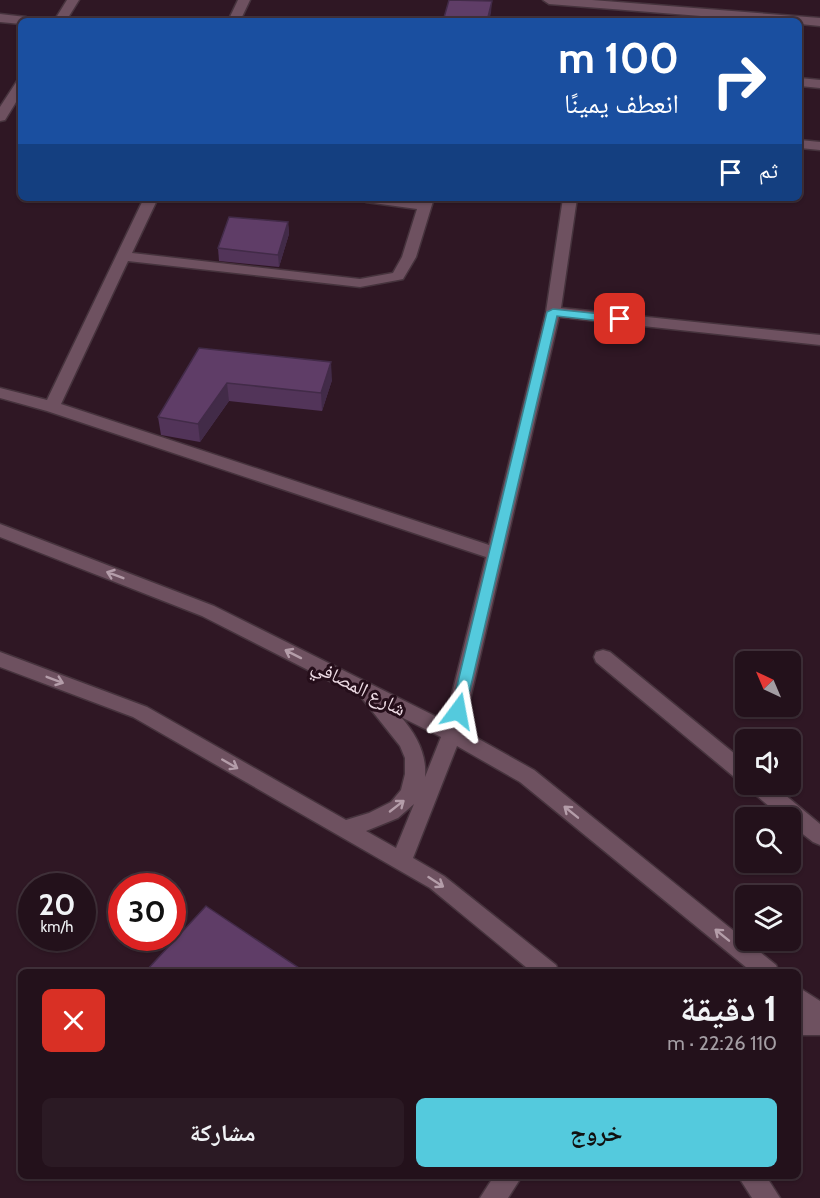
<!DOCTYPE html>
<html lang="ar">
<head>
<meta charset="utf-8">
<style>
	:root { --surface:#23111b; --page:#2b1a24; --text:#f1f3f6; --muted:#a39da3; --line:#40313a; --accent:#54cadd }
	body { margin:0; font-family:Cabin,"Noto Naskh Arabic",sans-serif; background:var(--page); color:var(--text); direction:rtl; height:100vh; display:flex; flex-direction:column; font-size:22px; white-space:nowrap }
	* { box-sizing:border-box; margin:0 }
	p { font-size:20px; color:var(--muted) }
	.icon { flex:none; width:33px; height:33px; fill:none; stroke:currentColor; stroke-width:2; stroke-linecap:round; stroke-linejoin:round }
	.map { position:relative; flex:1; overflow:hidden; direction:ltr }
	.details { position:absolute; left:18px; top:969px; width:783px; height:210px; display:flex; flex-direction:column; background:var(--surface); border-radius:9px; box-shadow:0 2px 4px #0004,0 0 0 2px var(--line); direction:rtl }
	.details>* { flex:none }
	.banner { position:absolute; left:18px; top:18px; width:784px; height:183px; border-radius:9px; box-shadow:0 2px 4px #0004,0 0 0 2px var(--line); direction:rtl; background:#1a4fa0; color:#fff; overflow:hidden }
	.needle { width:39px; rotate:316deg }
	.fabs { position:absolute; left:735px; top:651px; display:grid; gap:12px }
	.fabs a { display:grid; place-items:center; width:66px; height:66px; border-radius:9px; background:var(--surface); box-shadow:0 2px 4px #0004,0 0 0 2px var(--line); font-size:30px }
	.speed { position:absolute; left:18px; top:873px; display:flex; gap:12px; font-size:30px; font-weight:700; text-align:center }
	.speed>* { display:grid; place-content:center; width:78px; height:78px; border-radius:50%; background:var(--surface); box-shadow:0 2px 4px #0004,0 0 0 2px var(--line); line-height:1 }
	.speed small { font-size:15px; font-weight:400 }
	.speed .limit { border:9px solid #d22; background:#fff; color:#111 }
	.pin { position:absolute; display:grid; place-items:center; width:51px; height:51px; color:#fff; margin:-26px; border-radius:12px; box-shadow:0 3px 9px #0006 }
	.me { position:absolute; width:66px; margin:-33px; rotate:13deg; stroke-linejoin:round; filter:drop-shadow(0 0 4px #0008) }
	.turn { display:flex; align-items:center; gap:21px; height:126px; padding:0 24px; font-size:27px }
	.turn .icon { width:78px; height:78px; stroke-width:2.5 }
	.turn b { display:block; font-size:42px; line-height:51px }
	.then { display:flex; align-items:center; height:57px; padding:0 24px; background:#0003; gap:12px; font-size:22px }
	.round { display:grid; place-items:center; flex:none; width:63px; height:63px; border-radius:9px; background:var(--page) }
	.headline { display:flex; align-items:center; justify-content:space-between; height:102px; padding:0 24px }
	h1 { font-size:36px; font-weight:700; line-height:45px }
	.button { display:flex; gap:12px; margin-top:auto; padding:12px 24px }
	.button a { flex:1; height:69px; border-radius:9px; background:var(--accent); color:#111; font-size:24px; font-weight:700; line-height:69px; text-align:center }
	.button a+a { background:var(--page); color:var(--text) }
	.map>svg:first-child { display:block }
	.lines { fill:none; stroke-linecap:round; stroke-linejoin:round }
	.lane-casing { stroke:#46333d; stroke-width:3 }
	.street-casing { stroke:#46333d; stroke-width:3 }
	.secondary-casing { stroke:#46333d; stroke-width:3 }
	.lane { fill:#6e5160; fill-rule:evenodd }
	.street { fill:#6e5160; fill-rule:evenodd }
	.secondary { fill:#6e5160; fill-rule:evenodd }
	.wall { fill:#523459 }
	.shaded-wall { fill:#422b48 }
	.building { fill:#5f3d67; stroke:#422b48; stroke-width:1.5 }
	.oneway { stroke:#b49da9 }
	.route { fill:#54cadd; stroke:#378390; stroke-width:1.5 }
	.labels { text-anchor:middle; stroke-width:6; stroke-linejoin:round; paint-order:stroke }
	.street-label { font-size:20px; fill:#eedce5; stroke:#250e1a }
</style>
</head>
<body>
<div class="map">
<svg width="820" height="1198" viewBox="0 0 820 1198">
	<rect width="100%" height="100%" fill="#2f1724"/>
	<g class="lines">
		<defs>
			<g id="lane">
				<polygon points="603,650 610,652 746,763 746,783 739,781 596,662 594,657 596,652"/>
				<polygon points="747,784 772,784 820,824 820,845 813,842 790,824 790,818 783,818 750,790"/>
				<polygon points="494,1176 522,1176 508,1198 480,1198"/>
			</g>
			<g id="street">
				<polygon points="67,0 79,0 66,21 54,21"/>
				<polygon points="238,0 250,0 240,21 228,21"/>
				<polygon points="543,0 592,0 820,18 820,26 800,24 800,21 764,21 549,4"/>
				<polygon points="0,14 26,17 32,21 21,21 21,24 0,22"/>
				<polygon points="800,78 820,80 820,88 800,86"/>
				<polygon points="21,80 21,94 5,120 0,121 0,107 17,81"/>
				<polygon points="800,140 820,142 820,150 800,148"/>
				<polygon points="144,198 158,198 132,253 360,279 393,273 402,257 417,209 366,202 359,198 397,198 419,201 420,198 434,198 416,257 403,279 398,280 360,287 128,261 61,404 489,545 546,312 563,198 577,198 561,308 820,335 820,345 559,317 462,734 459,740 452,742 445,740 442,734 486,557 47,411 0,398 0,388 47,400"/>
			</g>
			<g id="secondary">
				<path d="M0,524L214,606L459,728L534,770L776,965L779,972H752L520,782L457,746L413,858L444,876L556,965L559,972H532L430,888L133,717L0,667V652L147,707L346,820L369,813L391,802L401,790L405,774V758L400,746L361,697L202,616L0,537ZM401,717L441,737L425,777C427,754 416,734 401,717ZM414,804L396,848L366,831L398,818Z"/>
				<polygon points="798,987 820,1001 820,1035 798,1035 798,1015 803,1015 798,1010"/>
				<polygon points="738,1176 766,1176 780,1198 752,1198"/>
			</g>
		</defs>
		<use href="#lane" class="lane-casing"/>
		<use href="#street" class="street-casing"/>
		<use href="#secondary" class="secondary-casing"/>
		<use href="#lane" class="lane"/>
		<use href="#street" class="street"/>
		<use href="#secondary" class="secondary"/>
	</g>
	<g class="wall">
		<polygon points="288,222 289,234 279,267 219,261 218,248"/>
		<polygon points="199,348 332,380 322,411 229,401 200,442 161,435 158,417"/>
	</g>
	<g class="shaded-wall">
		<polygon points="492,1 491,13 489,21 487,21"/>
		<polygon points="288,222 289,234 279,267 278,255"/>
		<polygon points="331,362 332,380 322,411 321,393"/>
		<polygon points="227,383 229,401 200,442 198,424"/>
	</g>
	<g class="building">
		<polygon points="449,0 492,1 487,21 443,21"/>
		<polygon points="229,217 288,222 278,255 218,248"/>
		<polygon points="199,348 331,362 321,393 227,383 198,424 158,417"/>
		<polygon points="206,906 305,972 145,972"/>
	</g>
	<defs><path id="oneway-shaft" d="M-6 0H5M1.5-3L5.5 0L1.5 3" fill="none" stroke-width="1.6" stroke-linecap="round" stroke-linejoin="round" transform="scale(1.5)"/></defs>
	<g class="oneway">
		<use href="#oneway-shaft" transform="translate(115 575) rotate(-159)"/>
		<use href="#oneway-shaft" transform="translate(293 654) rotate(-153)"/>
		<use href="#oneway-shaft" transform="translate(55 680) rotate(21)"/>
		<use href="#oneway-shaft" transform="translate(230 764) rotate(30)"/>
		<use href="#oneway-shaft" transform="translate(397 806) rotate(-38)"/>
		<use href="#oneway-shaft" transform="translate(571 812) rotate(-141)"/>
		<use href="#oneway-shaft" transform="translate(436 882) rotate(33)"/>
		<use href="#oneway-shaft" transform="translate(722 935) rotate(-141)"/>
	</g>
	<polygon class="route" points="553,309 620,316 625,319 620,323 557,316 465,711 463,715 453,715 451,711 547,312"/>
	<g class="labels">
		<g class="street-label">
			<text transform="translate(359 687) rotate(27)" y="7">شارع المصافي</text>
		</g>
	</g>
</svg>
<div class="fabs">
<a><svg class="needle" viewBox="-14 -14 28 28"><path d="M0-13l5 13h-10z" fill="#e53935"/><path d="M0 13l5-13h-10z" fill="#a39da3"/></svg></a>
<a><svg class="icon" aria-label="sound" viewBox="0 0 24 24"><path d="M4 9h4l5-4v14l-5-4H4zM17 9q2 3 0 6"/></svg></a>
<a><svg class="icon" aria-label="search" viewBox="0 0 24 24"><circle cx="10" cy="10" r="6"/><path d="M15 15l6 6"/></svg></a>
<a><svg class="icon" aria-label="layers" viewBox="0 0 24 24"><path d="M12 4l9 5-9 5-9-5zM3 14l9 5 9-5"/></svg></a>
</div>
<div class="speed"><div>20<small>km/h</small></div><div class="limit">30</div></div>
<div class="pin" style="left:620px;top:319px;background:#d93025"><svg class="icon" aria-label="arrive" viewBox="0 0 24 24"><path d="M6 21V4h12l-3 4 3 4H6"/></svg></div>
<svg class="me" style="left:458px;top:711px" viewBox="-20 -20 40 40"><path d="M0-17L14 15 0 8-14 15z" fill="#54cadd" stroke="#fff" stroke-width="4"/></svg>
<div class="banner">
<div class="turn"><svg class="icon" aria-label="right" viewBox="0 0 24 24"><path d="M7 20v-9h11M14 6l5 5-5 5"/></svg><div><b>100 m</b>انعطف يمينًا</div></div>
<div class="then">ثم<svg class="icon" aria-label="arrive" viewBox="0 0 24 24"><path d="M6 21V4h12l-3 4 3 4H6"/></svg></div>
</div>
<section class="details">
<div class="headline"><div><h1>1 دقيقة</h1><p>110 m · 22:26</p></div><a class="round" style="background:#d93025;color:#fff"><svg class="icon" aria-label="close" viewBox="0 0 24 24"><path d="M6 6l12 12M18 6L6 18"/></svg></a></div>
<div class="button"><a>خروج</a><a>مشاركة</a></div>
</section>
</div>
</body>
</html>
